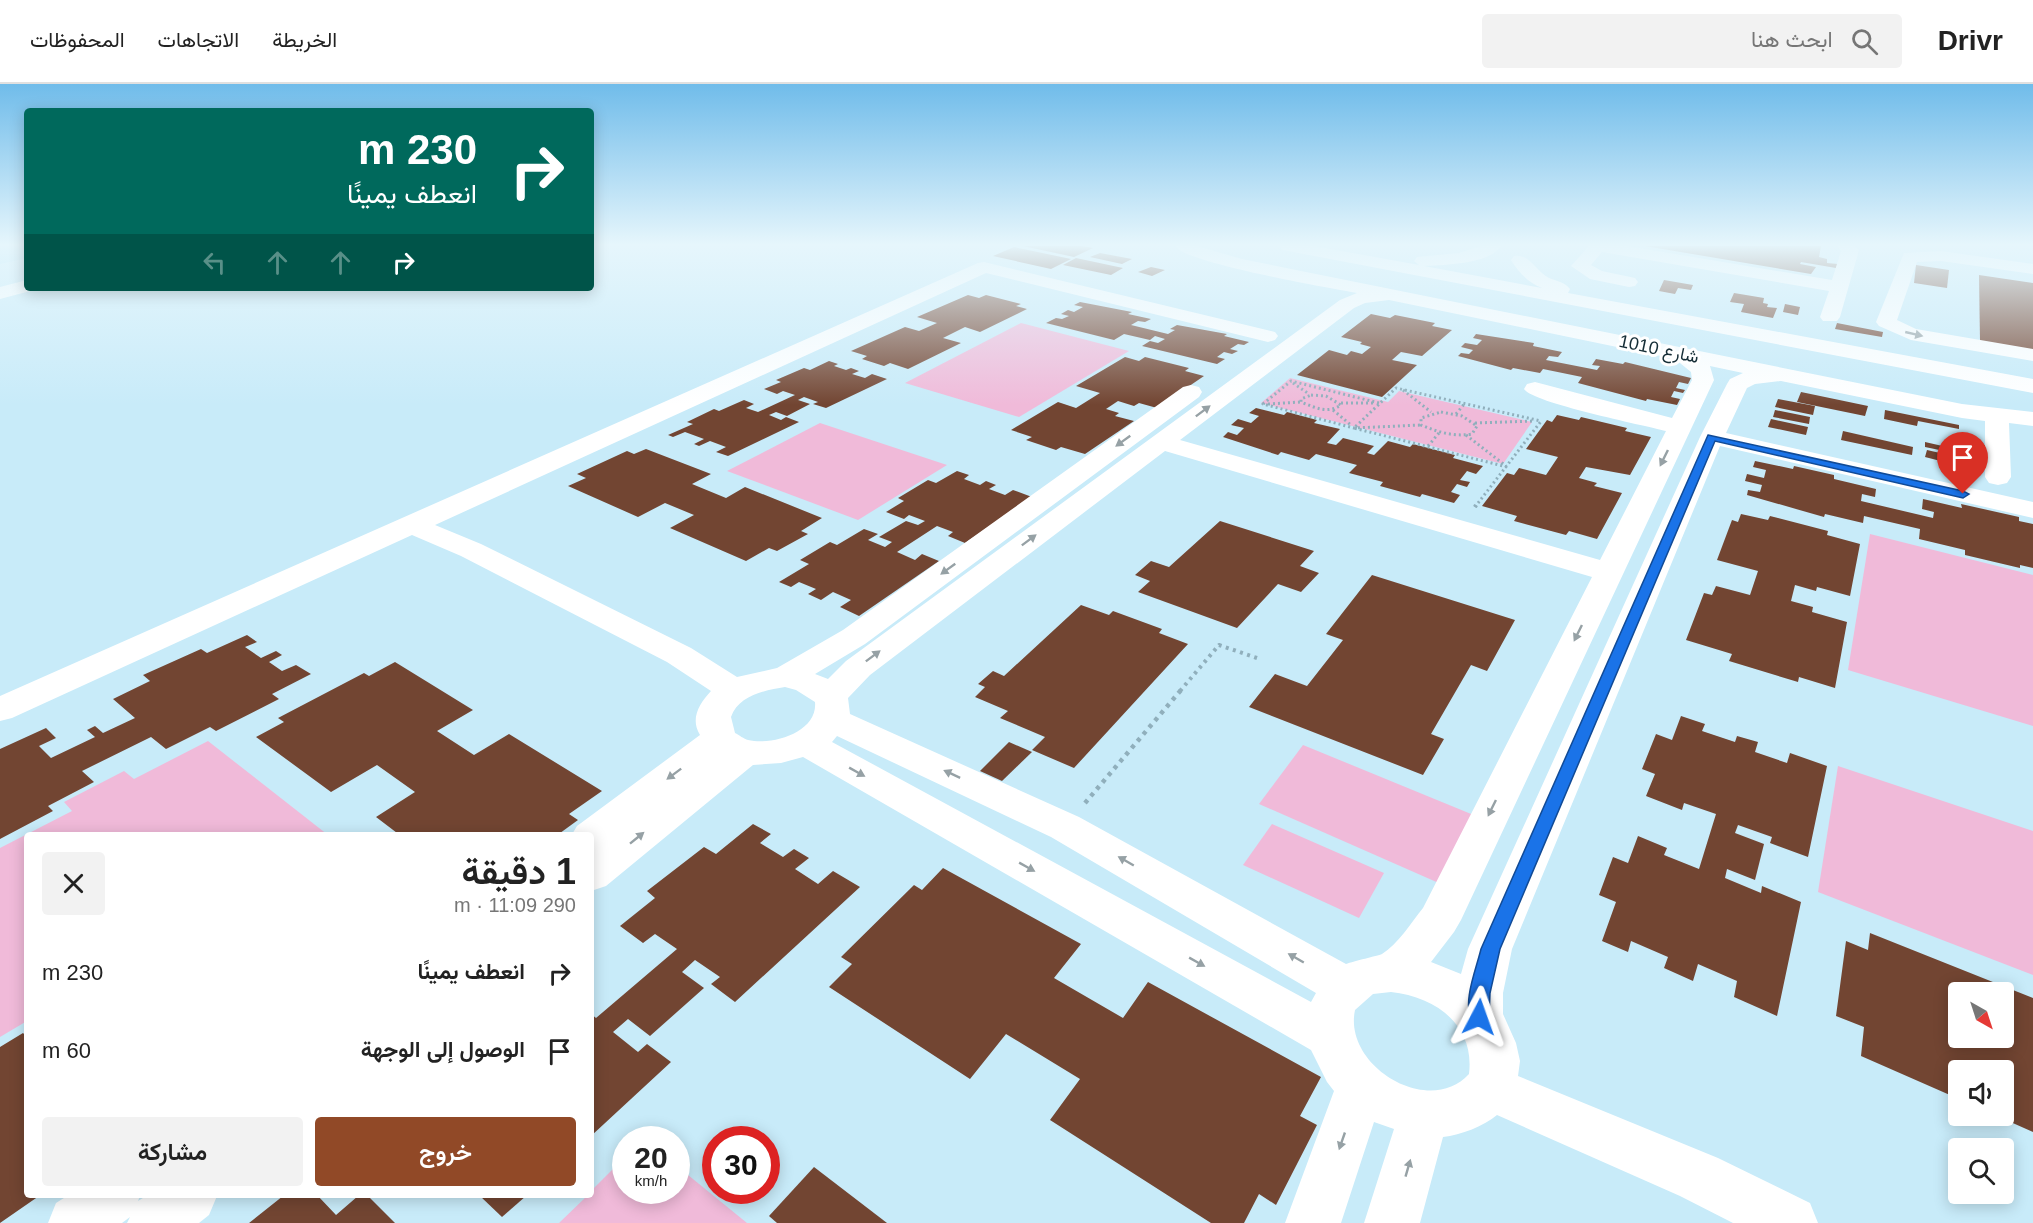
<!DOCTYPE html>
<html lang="ar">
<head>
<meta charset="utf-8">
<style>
	:root { --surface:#fff; --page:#f2f2f2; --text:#222; --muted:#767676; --line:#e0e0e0; --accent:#914927 }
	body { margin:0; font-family:Helvetica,Vazirmatn,sans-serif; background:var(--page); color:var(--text); direction:rtl; height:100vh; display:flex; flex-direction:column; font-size:22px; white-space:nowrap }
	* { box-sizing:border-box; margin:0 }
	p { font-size:20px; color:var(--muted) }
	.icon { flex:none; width:33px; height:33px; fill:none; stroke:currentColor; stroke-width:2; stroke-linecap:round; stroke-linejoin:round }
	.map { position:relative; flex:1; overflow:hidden; direction:ltr }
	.sheet { position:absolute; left:24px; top:748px; width:570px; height:366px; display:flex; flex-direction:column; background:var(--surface); border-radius:6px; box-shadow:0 3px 15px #0003; direction:rtl }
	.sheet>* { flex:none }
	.top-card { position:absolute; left:24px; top:24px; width:570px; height:183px; border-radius:6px; box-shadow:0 3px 15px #0003; direction:rtl; background:#00695c; color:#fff; overflow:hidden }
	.needle { width:39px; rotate:141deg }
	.controls { position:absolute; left:1948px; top:898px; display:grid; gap:12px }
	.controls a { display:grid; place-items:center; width:66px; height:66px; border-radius:6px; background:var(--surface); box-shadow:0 3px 15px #0003; font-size:30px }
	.speed { position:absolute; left:612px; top:1042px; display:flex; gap:12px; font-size:30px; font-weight:700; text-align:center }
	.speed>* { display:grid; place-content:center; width:78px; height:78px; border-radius:50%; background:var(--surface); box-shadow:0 3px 15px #0003; line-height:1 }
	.speed small { font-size:15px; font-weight:400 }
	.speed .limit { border:9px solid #d22; background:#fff; color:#111 }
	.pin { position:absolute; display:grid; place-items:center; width:51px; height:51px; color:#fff; margin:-62px -26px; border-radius:50% 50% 50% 0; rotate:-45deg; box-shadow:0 0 6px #0007 }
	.pin .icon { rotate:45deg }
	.me { position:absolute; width:66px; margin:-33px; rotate:4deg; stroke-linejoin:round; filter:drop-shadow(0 0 4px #0008) }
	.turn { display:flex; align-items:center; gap:21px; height:126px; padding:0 18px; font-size:27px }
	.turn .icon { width:78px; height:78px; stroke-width:2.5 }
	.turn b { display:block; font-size:42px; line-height:51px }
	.lanes { display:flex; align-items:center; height:57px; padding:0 18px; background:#0003; justify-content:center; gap:30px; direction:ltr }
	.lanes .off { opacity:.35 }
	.round { display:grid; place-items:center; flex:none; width:63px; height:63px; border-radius:6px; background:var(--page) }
	.head { display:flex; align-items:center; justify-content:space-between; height:102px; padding:0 18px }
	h1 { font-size:36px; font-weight:600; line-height:45px }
	.action { display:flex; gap:12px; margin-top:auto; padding:12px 18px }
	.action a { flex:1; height:69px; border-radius:6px; background:var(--accent); color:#fff; font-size:24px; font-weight:600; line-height:69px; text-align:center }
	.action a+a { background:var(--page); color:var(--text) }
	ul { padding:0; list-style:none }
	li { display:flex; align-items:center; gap:18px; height:78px; padding:0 18px }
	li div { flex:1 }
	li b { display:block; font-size:22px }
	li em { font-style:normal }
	header { display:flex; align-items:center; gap:36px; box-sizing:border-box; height:84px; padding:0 30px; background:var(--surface); border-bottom:2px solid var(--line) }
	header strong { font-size:28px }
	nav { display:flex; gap:33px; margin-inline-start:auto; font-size:21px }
	.search { width:420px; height:54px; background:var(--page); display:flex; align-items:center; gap:15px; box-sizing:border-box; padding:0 21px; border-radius:6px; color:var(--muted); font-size:22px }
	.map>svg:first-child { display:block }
	.built { fill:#ace3f8 }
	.green { fill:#f0bad9 }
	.building { fill:#724532; fill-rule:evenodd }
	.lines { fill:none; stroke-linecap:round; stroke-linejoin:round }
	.path-far2 { stroke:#90afbc; stroke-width:3; stroke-dasharray:2 3; stroke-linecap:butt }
	.path-far1 { stroke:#90afbc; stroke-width:4; stroke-dasharray:3 4.5; stroke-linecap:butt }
	.path { stroke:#90afbc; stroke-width:4.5; stroke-dasharray:4 5; stroke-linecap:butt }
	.minor { fill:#fff; fill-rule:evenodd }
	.oneway { fill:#96a1a5 }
	.route { fill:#1a73e8; stroke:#114b97; stroke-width:1.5 }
	.labels { text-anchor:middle; stroke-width:6; stroke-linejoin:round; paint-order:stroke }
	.far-street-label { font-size:18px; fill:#162e37; stroke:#fff }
</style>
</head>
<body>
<header>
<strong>Drivr</strong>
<div class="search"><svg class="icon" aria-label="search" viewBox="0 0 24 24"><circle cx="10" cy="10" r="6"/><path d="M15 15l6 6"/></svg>ابحث هنا</div>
<nav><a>الخريطة</a><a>الاتجاهات</a><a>المحفوظات</a></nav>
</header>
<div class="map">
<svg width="2033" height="1139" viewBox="0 0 2033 1139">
	<rect width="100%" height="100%" fill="#c8ebf9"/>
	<polygon class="built" points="0,162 27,162 27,174 0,180"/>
	<g class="green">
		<polygon points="1021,239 1129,267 1019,333 905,299"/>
		<polygon points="1290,294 1388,318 1399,307 1532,338 1503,380 1261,319"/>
		<polygon points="820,339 947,381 858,436 727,387"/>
		<polygon points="1870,450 2033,491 2033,642 1848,586"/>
		<polygon points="208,657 328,751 27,752 27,937 0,953 0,764 72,727 64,718 124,687 134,695"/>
		<polygon points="1303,661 1476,732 1441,800 1259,720"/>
		<polygon points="1838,682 2033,747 2033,891 1818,808"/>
		<polygon points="1272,740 1384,789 1359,834 1243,781"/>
		<polygon points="625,1073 626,1107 676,1107 677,1082 747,1139 559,1139 587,1112 591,1112 591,1107"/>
	</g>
	<g class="building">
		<polygon points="1023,162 1082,162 1093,164 1074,173"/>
		<polygon points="1645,162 1821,162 1819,173 1827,175 1827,179 1838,180 1836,184 1801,178 1800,180 1816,183 1811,190"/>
		<polygon points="1014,163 1071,175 1051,185 993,172"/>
		<polygon points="1100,169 1132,175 1122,180 1090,173"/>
		<polygon points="1076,174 1123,184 1111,191 1063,181"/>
		<polygon points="1916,181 1949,186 1947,204 1914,199"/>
		<polygon points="1151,183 1165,186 1152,192 1138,188"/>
		<polygon points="1979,191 2033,199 2033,266 1980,257"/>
		<polygon points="1664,196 1693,201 1691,206 1678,204 1675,210 1659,207"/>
		<polygon points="1734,209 1764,214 1763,219 1768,220 1767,223 1777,224 1773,234 1741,228 1744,220 1730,218"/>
		<polygon points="968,211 979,214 986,211 1021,220 1016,222 1027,225 980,248 965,243 943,254 961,259 908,285 890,279 884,282 862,275 867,272 851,267 905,243 919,247 937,239 917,233"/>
		<polygon points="1080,218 1132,228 1128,230 1151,235 1145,238 1138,237 1131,241 1168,250 1175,246 1170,245 1177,241 1227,250 1224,252 1249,258 1244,261 1238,260 1230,265 1238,267 1232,270 1224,268 1217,273 1225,275 1217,280 1142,262 1150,257 1158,259 1165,255 1155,252 1150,256 1124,250 1114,256 1046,239 1056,234 1062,235 1069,232 1061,230 1068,226 1074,228 1083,223 1074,221"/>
		<polygon points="1785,220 1800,223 1798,231 1783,228"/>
		<polygon points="1371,230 1390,234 1395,231 1435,239 1432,242 1452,246 1422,272 1401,268 1392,276 1417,281 1382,313 1297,291 1329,266 1347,271 1351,267 1362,270 1371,263 1360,260 1362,258 1341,253"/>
		<polygon points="1837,239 1883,248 1882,253 1835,245"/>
		<polygon points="1476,250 1534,259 1533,262 1562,268 1558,273 1549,272 1546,276 1597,286 1600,282 1592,281 1596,275 1623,280 1625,278 1691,294 1688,300 1679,298 1676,304 1685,306 1683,309 1674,307 1671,313 1680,315 1677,321 1647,315 1646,317 1578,299 1582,293 1543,285 1540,289 1513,284 1511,286 1458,272 1461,269 1469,270 1473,266 1461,263 1465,259 1477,261 1482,256 1473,254"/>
		<polygon points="1125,273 1139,277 1145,273 1189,284 1185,287 1204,292 1157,324 1139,319 1134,322 1118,317 1106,325 1119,329 1115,332 1134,337 1085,370 1061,363 1056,366 1026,356 1032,353 1011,346 1058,318 1076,324 1100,309 1076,302"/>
		<polygon points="829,277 838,280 834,282 846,286 851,284 859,287 852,290 865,294 872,290 887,295 826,324 813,320 818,318 804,313 798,316 810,320 787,332 776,328 769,331 781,336 786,333 799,338 728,372 716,368 726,363 710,357 699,362 694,360 704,355 685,348 673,353 668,351 693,340 687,338 714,325 719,327 744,316 754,320 746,324 758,328 795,311 783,307 777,310 764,305 781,298 776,296 804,284 810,286"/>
		<polygon points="1801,308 1868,322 1865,332 1797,318"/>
		<polygon points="1778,315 1815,322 1813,331 1775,323"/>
		<polygon points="1256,324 1284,331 1287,328 1317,336 1314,339 1340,345 1327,359 1336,361 1343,354 1374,362 1367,369 1374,371 1388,357 1410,363 1413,360 1455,371 1453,374 1483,382 1476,390 1467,387 1460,396 1470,398 1467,403 1457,400 1451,408 1460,411 1454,419 1422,410 1420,413 1380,402 1383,398 1349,389 1357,381 1316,370 1309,376 1281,368 1278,371 1223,353 1228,348 1237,351 1244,344 1231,341 1238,335 1251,339 1259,332 1249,329"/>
		<polygon points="1775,326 1810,333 1809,340 1773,333"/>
		<polygon points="1885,326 1959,341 1959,345 1918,337 1917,342 1884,335"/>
		<polygon points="1557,331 1579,336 1581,333 1627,344 1625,347 1651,353 1630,391 1586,383 1579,394 1597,399 1594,402 1622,409 1597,455 1569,447 1566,451 1514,437 1517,432 1482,422 1507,389 1514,391 1519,384 1546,391 1558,373 1526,365 1547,336 1552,338"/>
		<polygon points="1771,335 1808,343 1806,351 1768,343"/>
		<polygon points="1843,347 1913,363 1912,371 1841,356"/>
		<polygon points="1960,356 1997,364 1997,372 1959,364"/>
		<polygon points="1925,358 1973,369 1973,373 1925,363"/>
		<polygon points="646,365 711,390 692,400 726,414 745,403 822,434 801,447 808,450 777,467 769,464 746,477 670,444 694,431 665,419 638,433 568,402 586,394 577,390 627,367 634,370"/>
		<polygon points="1927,366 1966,375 1964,383 1925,373"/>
		<polygon points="1755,377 1793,385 1794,382 1834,391 1834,395 1876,405 1875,413 1862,410 1861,417 1933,434 1934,428 1922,425 1923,415 1962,424 1961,420 2019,433 2019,437 2033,440 2033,484 2020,481 2020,484 1965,471 1965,466 1919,455 1920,445 1864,432 1863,439 1825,430 1824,433 1747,411 1748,406 1760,408 1762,401 1745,397 1747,390 1764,394 1766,386 1753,383"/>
		<polygon points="957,387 969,391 964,395 980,401 986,397 996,401 989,405 1005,411 1013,406 1032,413 965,459 948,452 953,448 937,442 897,468 915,476 922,470 939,477 859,532 840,523 851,516 833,508 821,516 808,510 816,505 799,498 791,503 779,498 809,480 800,476 830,458 837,461 864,445 878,450 868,456 885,463 892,458 879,453 906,437 918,441 925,437 909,431 904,435 886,428 904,417 898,414 928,396 936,399"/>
		<polygon points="1741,430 1768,436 1770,432 1828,447 1827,451 1860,460 1850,512 1817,503 1816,507 1795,501 1791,517 1813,523 1812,528 1847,538 1835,604 1799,593 1798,598 1729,577 1732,570 1686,556 1704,509 1712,511 1716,502 1750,511 1758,487 1717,476 1732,436 1738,438"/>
		<polygon points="1220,437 1314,467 1300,482 1319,489 1301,508 1278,500 1237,544 1138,508 1150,497 1135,491 1151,477 1169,483"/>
		<polygon points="1372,491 1515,536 1487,587 1471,581 1431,650 1444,655 1423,691 1249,623 1275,590 1307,602 1343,556 1326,550"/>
		<polygon points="1081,521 1109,531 1113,527 1162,545 1159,549 1188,560 1074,684 1032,666 1045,653 1000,634 1008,627 975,613 985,603 978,600 993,587 1004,592"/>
		<polygon points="247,551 257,558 245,563 261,574 276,567 282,571 269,578 282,587 296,581 311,590 272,610 279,615 216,647 210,643 166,665 151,653 82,687 94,698 48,722 53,727 0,755 0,665 46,644 56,654 39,662 51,674 95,653 87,646 95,642 103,649 135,634 113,615 150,597 143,591 201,565 207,569"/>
		<polygon points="395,578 473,626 437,647 474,671 509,650 602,707 569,730 578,736 556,752 401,752 376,733 415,708 377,681 331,708 256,653 284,638 278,634 364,589 369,592"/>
		<polygon points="1681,632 1705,640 1702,647 1735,658 1737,652 1758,658 1755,668 1787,679 1790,669 1827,682 1808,773 1770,759 1772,753 1738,741 1735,749 1764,760 1755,796 1727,785 1725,794 1761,809 1762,802 1801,818 1777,932 1734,913 1737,897 1698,880 1693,897 1664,884 1668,873 1631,857 1628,868 1602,857 1616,818 1599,811 1613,773 1628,779 1638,752 1667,764 1664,771 1699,785 1716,730 1684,719 1682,726 1646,712 1655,690 1642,685 1656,650 1672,656"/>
		<polygon points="1009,658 1032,668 1002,697 980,687"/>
		<polygon points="753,740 771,750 760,759 783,773 794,765 809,774 795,785 818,800 833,787 860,803 735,918 711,900 720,893 695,876 682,888 704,904 650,952 628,935 613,948 638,968 647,960 671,978 591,1052 591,930 596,934 677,865 655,850 643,859 620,842 655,814 647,807 704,763 716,770"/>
		<polygon points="943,784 1081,860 1054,894 1123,934 1148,898 1321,993 1300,1032 1317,1041 1276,1121 1259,1110 1244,1139 1211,1139 1050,1036 1080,995 1006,950 970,995 829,903 852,880 841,873 914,801 922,806"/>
		<path d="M1870,849L2033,914V1048L1997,1032H2004V987H1959V1015L1861,972L1864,943L1836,932L1846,857L1868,866ZM1959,909H2004V954H1959Z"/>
		<polygon points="23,949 27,953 27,1112 39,1112 0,1139 0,963"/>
		<polygon points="814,1083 887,1139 777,1139 769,1132"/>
		<polygon points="283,1112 318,1112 336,1131 358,1112 368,1112 395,1139 249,1139"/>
		<polygon points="480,1112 526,1112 502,1133"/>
	</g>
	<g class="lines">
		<g class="path-far2">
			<polyline points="1293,299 1309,310"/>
			<polyline points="1403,306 1431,328"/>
			<path d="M1311,311L1326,312L1341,321C1327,330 1316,324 1301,318V315Z"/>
			<polyline points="1341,319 1373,319"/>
			<polyline points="1379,319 1291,297 1263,320 1354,344 1421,341"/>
			<polyline points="1268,320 1301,318"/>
			<polyline points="1333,326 1352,342"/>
			<path d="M1441,328L1462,332L1477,342L1472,350C1453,353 1438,348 1421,341V334Z"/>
			<polyline points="1456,330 1465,319"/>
			<polyline points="1475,339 1535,337"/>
			<polyline points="1466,351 1506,382"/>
			<polyline points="1428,362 1439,349"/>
			<polyline points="1507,383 1354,344 1396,304 1541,337"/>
			<polyline points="1475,423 1542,336"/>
		</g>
		<g class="path-far1">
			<polyline points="1475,423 1476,421"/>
			<polyline points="1180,607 1219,561 1257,574"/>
		</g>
		<polyline class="path" points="1085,719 1181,606"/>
		<g class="minor">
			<path d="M1175,162H1197L1242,175L1962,320L2033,328V342L2009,339L2011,393L2007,399L1998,401L1989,399L1985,393V337L1962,334L1781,297L1755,300L1747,304L1726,349L2033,418V434L1720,362L1512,865L1503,909V930L1516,959L1520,977L1518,992L1718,1074L1810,1119L1818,1139H1733L1680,1112L1497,1031C1484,1042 1461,1051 1443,1053L1420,1139H1364L1394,1045L1374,1038L1341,1139H1285L1334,1007L1327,998L1311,966L803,673L781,679L753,681L606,802L591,807V768L594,766L591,767V752H571L577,742L700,651C690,635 699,620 711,607L667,578L461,472L412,451L12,634L0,637V612L978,179L984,178L1275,248L1278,252L1275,256L1268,258L986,189L435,441L481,460L691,564L737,593L777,584L843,546L1183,303L1191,301L1199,303L1202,308L1199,313L865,560L815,590L828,595L846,577L1340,216L1357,209C1330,204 1185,179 1175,162ZM1389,216L1675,275L1691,288L1692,296L1672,334L1535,298L1527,300L1524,305C1533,319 1643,341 1666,347L1600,476L1180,356L1354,224L1365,219ZM1710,282L1743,289L1730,295L1727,300L1700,353L1468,865L1461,890L1431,878L1454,848L1461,836L1714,296ZM1165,367L1592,493L1423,824C1411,839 1398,860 1382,870C1377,872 1354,877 1346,880L1079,733L850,630L848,614L870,591ZM785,603L796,606L815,618C818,648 773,662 748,656C744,655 739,651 735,649L731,633C738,612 765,606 785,603ZM837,652L1051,753L1316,909L1311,918L832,658ZM1391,908C1436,913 1475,941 1469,990C1429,1034 1343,982 1355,926L1373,910Z"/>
			<path d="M1280,162H1314L1419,181L1414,177L1417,173L1459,169L1481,162H1501C1490,180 1444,181 1424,182L1542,204C1528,198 1519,189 1511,176L1514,172C1529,169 1536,187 1549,194C1556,197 1565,198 1570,205L1568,209L2033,295V309L1288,167L1282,166Z"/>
			<polygon points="1589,162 1627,162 1832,196 1841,167 1837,162 1855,162 1859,166 1840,233 1837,237 1823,237 1820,233 1829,207 1602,168 1591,181 1602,187 1635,194 1638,198 1635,202 1629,203 1590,195 1571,182"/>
			<polygon points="1941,167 2033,180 2033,190 1941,177 1917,178 1897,236 1916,245 2033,265 2033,277 1911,256 1879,242 1876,238 1904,169"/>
			<polygon points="27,196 27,204 35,204 34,206 0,215 0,203"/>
			<polygon points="67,1112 140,1112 138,1117 146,1112 217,1112 209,1131 199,1139 127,1139 130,1133 122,1139 48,1139 56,1119"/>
		</g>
	</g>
	<defs><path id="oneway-solid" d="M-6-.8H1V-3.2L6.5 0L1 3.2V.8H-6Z" transform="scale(1.5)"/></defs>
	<g class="oneway">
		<use href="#oneway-solid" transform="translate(1914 250) rotate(13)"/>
		<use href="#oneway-solid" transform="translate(1203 327) rotate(-37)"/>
		<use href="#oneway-solid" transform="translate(1123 357) rotate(144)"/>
		<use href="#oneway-solid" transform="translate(1664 374) rotate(116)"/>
		<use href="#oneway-solid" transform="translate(1029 456) rotate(-37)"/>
		<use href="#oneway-solid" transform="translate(948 485) rotate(144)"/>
		<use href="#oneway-solid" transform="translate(1578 549) rotate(116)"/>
		<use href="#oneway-solid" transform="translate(873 572) rotate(-37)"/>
		<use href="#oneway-solid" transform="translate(857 688) rotate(29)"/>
		<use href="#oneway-solid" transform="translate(674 690) rotate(143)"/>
		<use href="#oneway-solid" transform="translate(952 690) rotate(-155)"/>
		<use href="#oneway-solid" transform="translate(1492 724) rotate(116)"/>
		<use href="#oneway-solid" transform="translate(637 754) rotate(-39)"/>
		<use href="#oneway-solid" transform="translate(1126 777) rotate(-150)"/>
		<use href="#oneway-solid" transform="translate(1027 783) rotate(29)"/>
		<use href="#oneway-solid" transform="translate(1296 874) rotate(-150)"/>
		<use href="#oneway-solid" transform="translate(1197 878) rotate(29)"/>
		<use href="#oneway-solid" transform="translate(1342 1057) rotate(109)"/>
		<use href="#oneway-solid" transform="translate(1408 1084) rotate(-74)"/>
	</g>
	<linearGradient id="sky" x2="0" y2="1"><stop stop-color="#70bcea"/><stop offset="0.5" stop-color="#e6f6fc"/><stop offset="1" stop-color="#e6f6fc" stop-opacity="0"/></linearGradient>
	<rect width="2033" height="321" fill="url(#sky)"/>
	<path class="route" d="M1708,351L1963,407L1969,410L1963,414L1715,357L1500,865L1490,909L1489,933L1486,939L1479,941L1472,939C1462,918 1476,886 1481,865Z"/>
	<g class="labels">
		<g class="far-street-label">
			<text transform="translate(1659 265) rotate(12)" y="6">شارع 1010</text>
		</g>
	</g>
</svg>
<div class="controls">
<a><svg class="needle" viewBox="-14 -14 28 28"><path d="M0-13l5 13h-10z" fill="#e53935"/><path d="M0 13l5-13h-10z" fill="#767676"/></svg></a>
<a><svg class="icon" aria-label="sound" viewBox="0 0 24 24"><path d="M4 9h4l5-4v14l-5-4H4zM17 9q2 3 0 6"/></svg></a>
<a><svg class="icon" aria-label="search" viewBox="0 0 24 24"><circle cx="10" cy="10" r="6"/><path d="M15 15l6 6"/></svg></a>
</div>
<div class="speed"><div>20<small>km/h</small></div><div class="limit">30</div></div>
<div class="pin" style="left:1963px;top:410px;background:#d93025"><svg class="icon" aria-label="arrive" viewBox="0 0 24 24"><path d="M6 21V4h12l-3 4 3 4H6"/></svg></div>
<svg class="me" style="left:1479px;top:933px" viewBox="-20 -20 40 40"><path d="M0-17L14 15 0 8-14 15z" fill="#1a73e8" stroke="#fff" stroke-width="4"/></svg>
<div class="top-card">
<div class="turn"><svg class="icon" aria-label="right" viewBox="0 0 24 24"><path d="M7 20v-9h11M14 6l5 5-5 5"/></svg><div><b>230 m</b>انعطف يمينًا</div></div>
<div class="lanes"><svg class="icon off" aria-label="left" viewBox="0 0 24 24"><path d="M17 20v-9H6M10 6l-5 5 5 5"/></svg><svg class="icon off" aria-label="ahead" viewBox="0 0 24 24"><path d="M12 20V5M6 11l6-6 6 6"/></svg><svg class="icon off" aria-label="ahead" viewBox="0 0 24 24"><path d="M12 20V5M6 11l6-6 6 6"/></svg><svg class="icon" aria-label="right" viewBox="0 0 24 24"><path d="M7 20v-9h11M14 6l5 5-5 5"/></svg></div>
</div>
<section class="sheet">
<div class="head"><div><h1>1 دقيقة</h1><p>290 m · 11:09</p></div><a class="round"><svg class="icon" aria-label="close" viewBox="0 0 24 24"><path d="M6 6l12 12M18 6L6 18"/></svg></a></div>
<ul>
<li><svg class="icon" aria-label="right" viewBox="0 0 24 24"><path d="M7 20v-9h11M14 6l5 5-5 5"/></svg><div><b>انعطف يمينًا</b></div><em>230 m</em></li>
<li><svg class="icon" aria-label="arrive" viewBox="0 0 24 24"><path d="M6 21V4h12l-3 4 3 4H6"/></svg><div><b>الوصول إلى الوجهة</b></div><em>60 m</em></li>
</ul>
<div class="action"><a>خروج</a><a>مشاركة</a></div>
</section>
</div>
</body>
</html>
